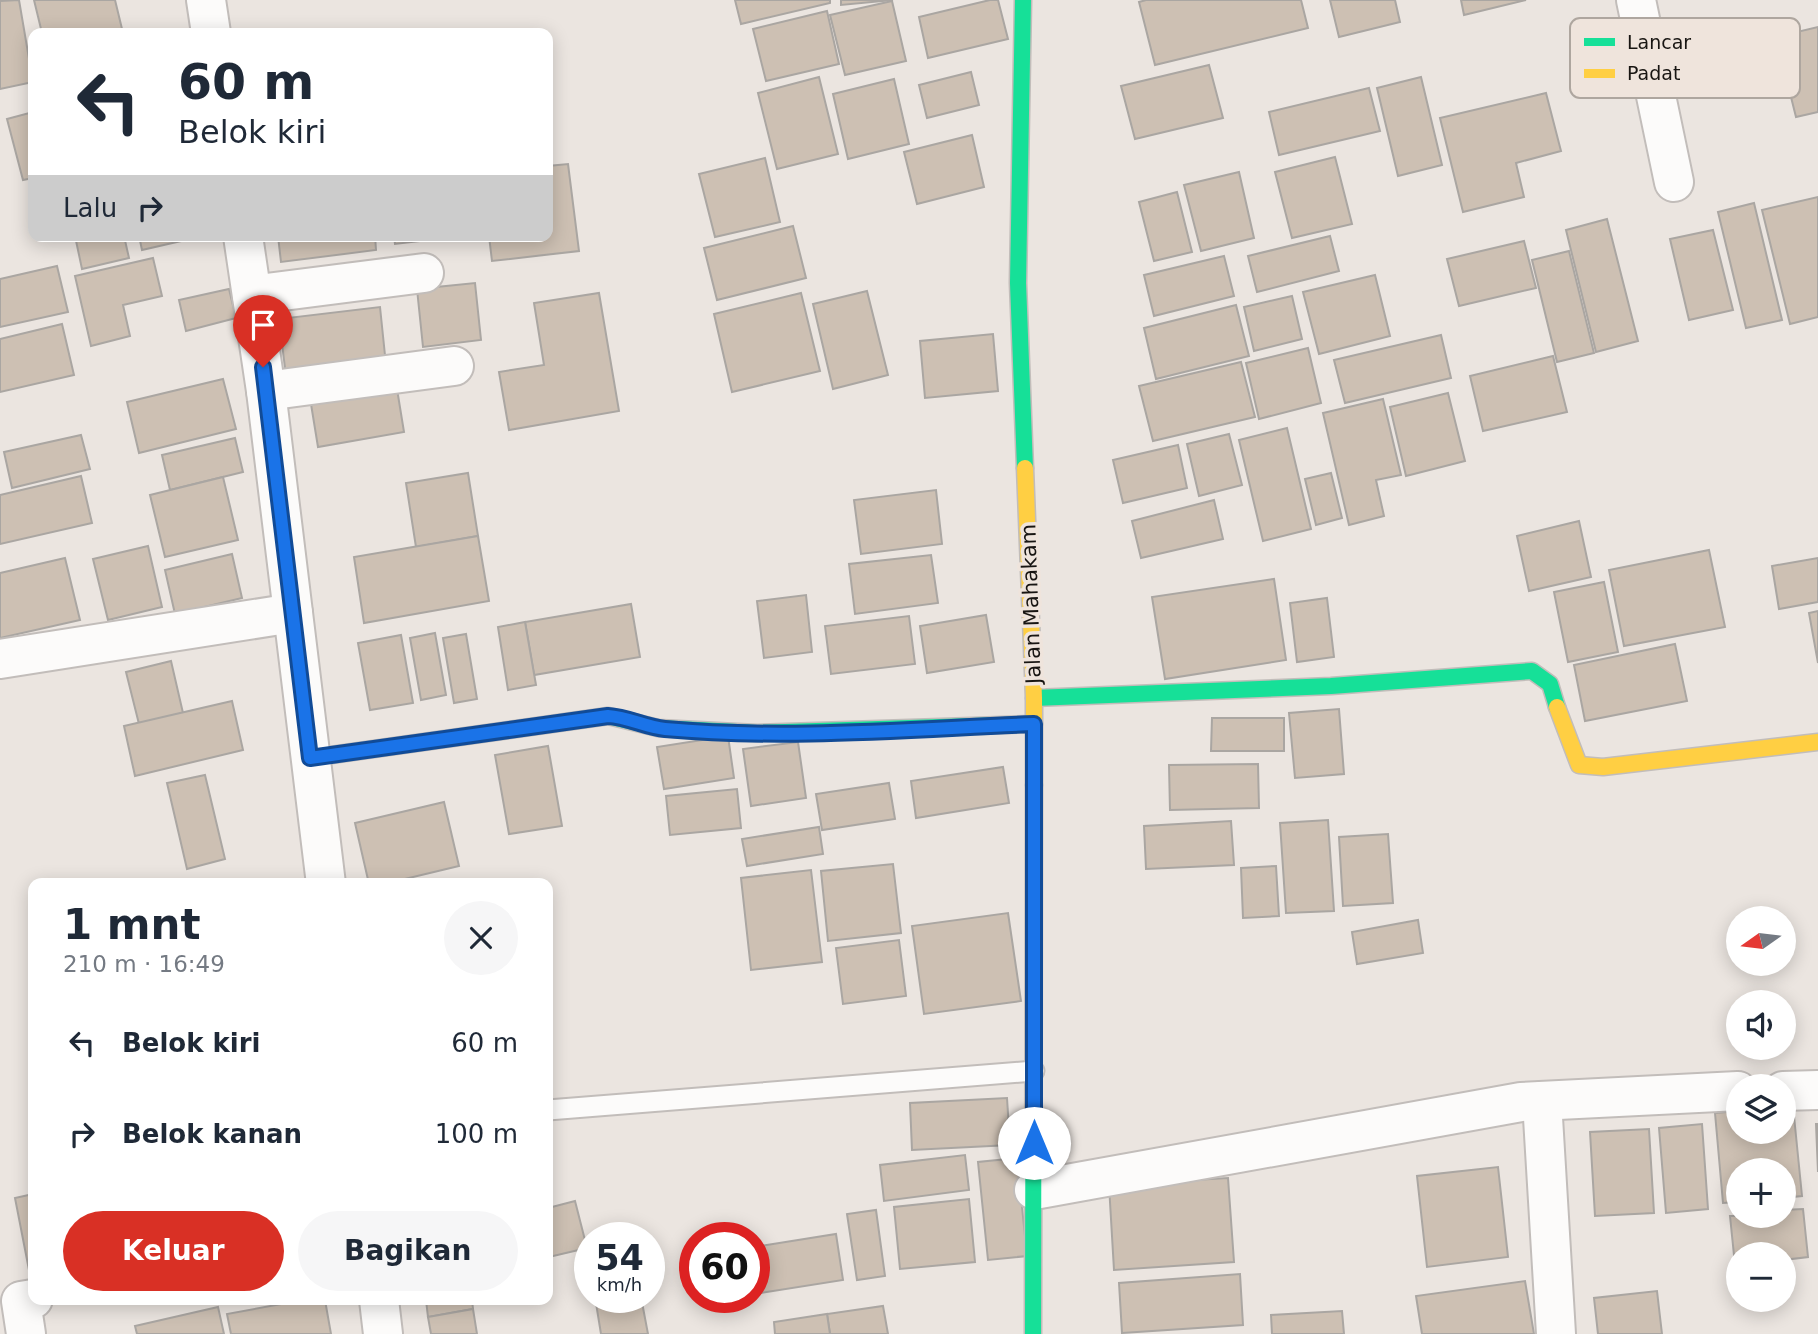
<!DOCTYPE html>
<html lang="id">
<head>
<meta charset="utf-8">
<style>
	:root { --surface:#fff; --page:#f6f6f7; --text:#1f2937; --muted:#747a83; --accent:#d93025 }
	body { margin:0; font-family:"DejaVu Sans",sans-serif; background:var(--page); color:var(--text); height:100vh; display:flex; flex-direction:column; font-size:26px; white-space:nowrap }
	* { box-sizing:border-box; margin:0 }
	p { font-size:23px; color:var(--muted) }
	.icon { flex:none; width:38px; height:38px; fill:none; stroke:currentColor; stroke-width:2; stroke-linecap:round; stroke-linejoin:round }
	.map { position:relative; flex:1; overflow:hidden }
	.drawer { position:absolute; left:28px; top:878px; width:525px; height:427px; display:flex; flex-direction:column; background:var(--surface); border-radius:14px; box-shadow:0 4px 18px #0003 }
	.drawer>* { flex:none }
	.hud { position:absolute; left:28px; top:28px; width:525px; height:214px; border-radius:14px; box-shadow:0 4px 18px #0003; background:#fff; color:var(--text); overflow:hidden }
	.needle { width:46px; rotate:256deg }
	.tools { position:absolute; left:1726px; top:906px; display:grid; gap:14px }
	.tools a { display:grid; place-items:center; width:70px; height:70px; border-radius:50%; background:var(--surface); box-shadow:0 4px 18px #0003; font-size:35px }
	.speed { position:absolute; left:574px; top:1222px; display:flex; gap:14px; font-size:35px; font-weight:700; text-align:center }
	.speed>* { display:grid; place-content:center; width:91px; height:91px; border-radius:50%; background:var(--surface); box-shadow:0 4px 18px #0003; line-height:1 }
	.speed small { font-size:18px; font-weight:400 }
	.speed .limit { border:10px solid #d22; background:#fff; color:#111 }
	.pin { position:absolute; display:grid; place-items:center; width:60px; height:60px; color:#fff; margin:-72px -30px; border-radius:50% 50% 50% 0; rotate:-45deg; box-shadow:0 0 7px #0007 }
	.pin .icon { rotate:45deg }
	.me { position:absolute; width:77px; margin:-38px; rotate:0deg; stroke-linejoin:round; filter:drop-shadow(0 0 5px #0008) }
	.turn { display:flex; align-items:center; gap:24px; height:147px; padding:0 35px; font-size:32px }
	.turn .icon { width:91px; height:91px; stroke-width:2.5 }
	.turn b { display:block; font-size:49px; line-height:60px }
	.then { display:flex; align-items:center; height:66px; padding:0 35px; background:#0003; gap:14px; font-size:26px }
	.round { display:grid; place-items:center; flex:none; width:74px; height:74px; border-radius:37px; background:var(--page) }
	.summary { display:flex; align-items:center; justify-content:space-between; height:119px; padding:0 35px }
	h1 { font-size:42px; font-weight:600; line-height:52px }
	.primary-button { display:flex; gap:14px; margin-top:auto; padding:14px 35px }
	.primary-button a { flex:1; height:80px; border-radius:42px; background:var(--accent); color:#fff; font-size:28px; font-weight:600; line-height:80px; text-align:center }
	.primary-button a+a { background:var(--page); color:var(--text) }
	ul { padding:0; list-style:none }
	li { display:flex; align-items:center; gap:21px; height:91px; padding:0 35px }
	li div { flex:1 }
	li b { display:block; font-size:26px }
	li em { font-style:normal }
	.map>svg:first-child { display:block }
	.building { fill:#cdc0b3; stroke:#aaa6a2; stroke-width:2 }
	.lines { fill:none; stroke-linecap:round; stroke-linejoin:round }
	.lane-casing { stroke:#c2bdba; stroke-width:23 }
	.street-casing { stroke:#c2bdba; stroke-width:42 }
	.fast-casing { stroke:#c2bdba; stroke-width:19 }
	.slow-casing { stroke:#c2bdba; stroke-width:19 }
	.lane { stroke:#fcfbfa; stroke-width:19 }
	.street { stroke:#fcfbfa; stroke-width:38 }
	.fast { stroke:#16e098; stroke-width:16 }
	.slow { stroke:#ffcf43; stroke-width:16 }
	.route-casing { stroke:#114b97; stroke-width:18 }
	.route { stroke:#1a73e8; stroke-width:12 }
	.labels { text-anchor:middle; stroke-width:7; stroke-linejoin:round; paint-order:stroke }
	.street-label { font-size:21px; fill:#181512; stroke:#efe4dc }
	.key { fill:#efe4dc; stroke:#aea69f; stroke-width:2 }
	.key-label { font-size:19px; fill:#181512 }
</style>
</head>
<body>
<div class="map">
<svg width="1818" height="1334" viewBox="0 0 1818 1334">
	<rect width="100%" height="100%" fill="#ebe5e0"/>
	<g class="building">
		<polygon points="19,0 33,82 0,89 0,1"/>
		<polygon points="34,0 115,0 123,33 42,33"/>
		<polygon points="735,0 830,0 830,3 741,24"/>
		<polygon points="841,0 893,0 841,5"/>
		<polygon points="990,0 998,0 1008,39 928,58 919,17"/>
		<polygon points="1146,0 1301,0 1308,28 1155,65 1139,2"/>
		<polygon points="1330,0 1395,0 1400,22 1339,37"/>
		<polygon points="1461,0 1526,0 1464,15"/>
		<polygon points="892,1 906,61 845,75 830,15"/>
		<polygon points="827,11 839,64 766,81 753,29"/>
		<polygon points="1818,27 1818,112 1796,117 1776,37"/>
		<polygon points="1209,65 1223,118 1135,139 1121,86"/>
		<polygon points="971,72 979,105 927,118 919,85"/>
		<polygon points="819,77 838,154 777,169 758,93"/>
		<polygon points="1421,77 1442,165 1398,176 1377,88"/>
		<polygon points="894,79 909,144 848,159 833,94"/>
		<polygon points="1369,88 1380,131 1279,155 1269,112"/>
		<polygon points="1546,93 1561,151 1516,163 1524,197 1463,212 1440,118"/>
		<polygon points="33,112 33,178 23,180 7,119"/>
		<polygon points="972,135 984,187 917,204 904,152"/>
		<polygon points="1335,157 1352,224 1292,238 1275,172"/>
		<polygon points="765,158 780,222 715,237 699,174"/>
		<polygon points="568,164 579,251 492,261 489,236 548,236 548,166"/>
		<polygon points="1239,172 1254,238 1201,251 1184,185"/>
		<polygon points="1177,192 1192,252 1154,261 1139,202"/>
		<polygon points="1818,197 1818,317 1790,324 1762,210"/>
		<polygon points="1754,203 1782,320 1746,328 1718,212"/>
		<polygon points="1607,219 1638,341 1596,352 1566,230"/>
		<polygon points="793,226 806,278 717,300 704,248"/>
		<polygon points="1713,230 1733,310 1689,320 1670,239"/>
		<polygon points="75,236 124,236 129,258 82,269"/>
		<polygon points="139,236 203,236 142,250"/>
		<polygon points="278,236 375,236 376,250 281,262"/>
		<polygon points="394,236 463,236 395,244"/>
		<polygon points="1330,236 1339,271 1257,292 1248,256"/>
		<polygon points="1524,241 1536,288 1459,306 1447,259"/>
		<polygon points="1569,251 1594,353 1557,362 1532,260"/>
		<polygon points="1224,256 1234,296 1154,316 1144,275"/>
		<polygon points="153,258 162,296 123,305 130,336 91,346 75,276"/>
		<polygon points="57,266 68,312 0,327 0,279"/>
		<polygon points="1375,275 1390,336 1319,354 1303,292"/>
		<polygon points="475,283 481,340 423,347 417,289"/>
		<polygon points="229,289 236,318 186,331 179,300"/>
		<polygon points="867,291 888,375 833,389 813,304"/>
		<polygon points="599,293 619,411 509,430 499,372 544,365 534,303"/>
		<polygon points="801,293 820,371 732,392 714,314"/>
		<polygon points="1292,296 1302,339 1254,351 1244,307"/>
		<polygon points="1236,305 1249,356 1156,379 1144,328"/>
		<polygon points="380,307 386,365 286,376 279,319"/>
		<polygon points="62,324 74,375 0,392 0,339"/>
		<polygon points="993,334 998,391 925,398 920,341"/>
		<polygon points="1441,335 1451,378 1345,403 1334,360"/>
		<polygon points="1308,348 1321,403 1259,419 1246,363"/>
		<polygon points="1553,356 1567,412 1483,431 1470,376"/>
		<polygon points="1241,362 1255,417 1153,441 1139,386"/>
		<polygon points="223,379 236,429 139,453 127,402"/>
		<polygon points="397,389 404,432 318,447 311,404"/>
		<polygon points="1448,393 1465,461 1406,476 1390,407"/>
		<polygon points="1383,399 1401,475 1376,480 1384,516 1349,525 1323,413"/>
		<polygon points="1287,428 1311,529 1263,541 1239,440"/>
		<polygon points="1229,434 1242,485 1199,496 1187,444"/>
		<polygon points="81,435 90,469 12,488 4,452"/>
		<polygon points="235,438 243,472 170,490 162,455"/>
		<polygon points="1178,445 1187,488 1123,503 1113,460"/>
		<polygon points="468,473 478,536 416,547 406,483"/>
		<polygon points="1331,473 1342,518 1316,525 1305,479"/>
		<polygon points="81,476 92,523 0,544 0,495"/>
		<polygon points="223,477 238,540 165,557 150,495"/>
		<polygon points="936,490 942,544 861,554 854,500"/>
		<polygon points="1214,500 1223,539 1141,558 1132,521"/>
		<polygon points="1579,521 1591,577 1529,591 1517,536"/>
		<polygon points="478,536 489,601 364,623 354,557"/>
		<polygon points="148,546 162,607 108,620 93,559"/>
		<polygon points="1709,550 1725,627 1624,646 1609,570"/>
		<polygon points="232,554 242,598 175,614 165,570"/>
		<polygon points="931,555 938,603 855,614 849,564"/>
		<polygon points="65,558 80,620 0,638 0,573"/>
		<polygon points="1818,558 1818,602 1779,609 1772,566"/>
		<polygon points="1274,579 1286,660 1165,679 1152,597"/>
		<polygon points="1604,582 1618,652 1568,662 1554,592"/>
		<polygon points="806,595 812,652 764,658 757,601"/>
		<polygon points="1327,598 1334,657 1297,662 1290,603"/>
		<polygon points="631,604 640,657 534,675 525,622"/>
		<polygon points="1818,611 1818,663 1809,613"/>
		<polygon points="986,615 994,662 927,673 920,626"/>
		<polygon points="909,616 915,664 831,674 825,626"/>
		<polygon points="525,622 536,685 508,690 498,627"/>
		<polygon points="435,633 446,695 421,700 410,638"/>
		<polygon points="466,634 477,699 454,703 443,638"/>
		<polygon points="401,635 413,703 370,710 358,643"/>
		<polygon points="1675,644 1687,701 1585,721 1574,665"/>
		<polygon points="171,661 183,713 139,724 126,672"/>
		<polygon points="232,701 243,750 135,776 124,726"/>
		<polygon points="1339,709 1344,774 1295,778 1289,713"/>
		<polygon points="1212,718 1284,718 1284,751 1211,751"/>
		<polygon points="728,736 734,778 664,789 657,747"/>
		<polygon points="798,742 806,798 751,806 743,749"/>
		<polygon points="548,746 562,826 509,834 495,755"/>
		<polygon points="1258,764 1259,808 1170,810 1169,765"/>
		<polygon points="1003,767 1009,803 916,818 911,781"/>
		<polygon points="205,775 225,859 187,869 167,783"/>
		<polygon points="889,783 895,819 822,830 816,794"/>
		<polygon points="737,789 741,828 670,835 666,796"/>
		<polygon points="444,802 459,866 384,884 369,884 355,823"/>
		<polygon points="1328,820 1334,911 1286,913 1280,823"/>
		<polygon points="1231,821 1234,865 1146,869 1144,826"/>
		<polygon points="819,827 823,854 747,866 742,839"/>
		<polygon points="1388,834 1393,903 1343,906 1339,837"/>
		<polygon points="893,864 901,933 828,941 821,871"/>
		<polygon points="1276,866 1279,916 1243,918 1241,868"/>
		<polygon points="811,870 822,962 751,970 741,878"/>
		<polygon points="1008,913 1021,1001 924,1014 912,926"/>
		<polygon points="1418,920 1423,953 1357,964 1352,932"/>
		<polygon points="899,940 906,996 843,1004 836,948"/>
		<polygon points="1007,1098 1010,1145 912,1150 910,1103"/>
		<polygon points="1793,1106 1802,1196 1783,1198 1783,1171 1738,1171 1738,1202 1723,1203 1715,1113 1738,1111 1738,1132 1783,1132 1783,1107"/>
		<polygon points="1702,1124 1708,1209 1666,1213 1659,1128"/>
		<polygon points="1816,1124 1818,1124 1818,1172"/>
		<polygon points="1649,1129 1654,1213 1595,1216 1590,1132"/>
		<polygon points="965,1155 969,1190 884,1201 880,1165"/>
		<polygon points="1017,1158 1027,1256 988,1260 978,1162"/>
		<polygon points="1498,1167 1508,1257 1427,1267 1417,1176"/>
		<polygon points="1228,1178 1234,1262 1114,1270 1109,1185"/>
		<polygon points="33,1194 33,1269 29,1270 15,1198"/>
		<polygon points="969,1199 975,1262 900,1269 894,1207"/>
		<polygon points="575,1201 587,1248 549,1257 548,1208"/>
		<polygon points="1803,1209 1808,1257 1783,1260 1783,1255 1738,1255 1735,1265 1730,1216 1783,1216 1783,1210"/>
		<polygon points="876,1210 885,1276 857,1280 847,1214"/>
		<polygon points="836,1234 843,1280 754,1294 754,1247"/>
		<polygon points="1240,1274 1243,1325 1122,1333 1119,1283"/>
		<polygon points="1525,1281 1534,1334 1422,1334 1416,1296"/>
		<polygon points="1657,1291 1662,1334 1598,1334 1594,1298"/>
		<polygon points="595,1297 641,1297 648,1334 601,1334"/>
		<polygon points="303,1300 325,1300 331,1334 231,1334 227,1314"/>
		<polygon points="426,1300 472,1300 473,1309 428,1317"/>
		<polygon points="883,1306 888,1334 830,1334 827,1314"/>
		<polygon points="218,1307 224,1334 137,1334 135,1326"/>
		<polygon points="473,1309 477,1334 431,1334 428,1317"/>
		<polygon points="1342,1311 1344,1334 1272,1334 1271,1315"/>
		<polygon points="827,1314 830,1334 775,1334 774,1322"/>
	</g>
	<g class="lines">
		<defs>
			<polyline id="lane" points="548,1110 1034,1071"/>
			<g id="street">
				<polyline points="206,0 211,33"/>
				<polyline points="1636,0 1674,182"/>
				<polyline points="243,236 266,391 326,884"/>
				<polyline points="252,295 424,273"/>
				<polyline points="266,391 454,366"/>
				<polyline points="0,659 293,613"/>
				<polyline points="1783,1091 1818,1090"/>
				<polyline points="1542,1101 1556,1334"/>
				<polyline points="1034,1190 1521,1102 1738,1091"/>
				<polyline points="379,1300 383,1334"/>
				<polyline points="26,1334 21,1301 33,1299"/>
			</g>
			<g id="fast">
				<polyline points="1023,0 1018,283 1025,468"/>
				<polyline points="1034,698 1331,686 1532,671 1550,684 1557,707"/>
				<polyline points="310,758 608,716 658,728 757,733 1034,724"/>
				<polyline points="1033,1334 1034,785"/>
			</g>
			<g id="slow">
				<polyline points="1025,468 1034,698 1034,785"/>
				<polyline points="1557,707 1579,765 1603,767 1818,742"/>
			</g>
		</defs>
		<use href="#lane" class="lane-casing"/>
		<use href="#street" class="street-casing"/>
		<use href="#fast" class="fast-casing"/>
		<use href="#slow" class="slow-casing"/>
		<use href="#lane" class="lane"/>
		<use href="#street" class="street"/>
		<use href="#fast" class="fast"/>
		<use href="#slow" class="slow"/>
	</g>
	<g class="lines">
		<defs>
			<path id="route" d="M263,367L310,758L608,716C628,717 645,727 665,729C787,740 912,729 1034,724V1143"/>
		</defs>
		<use href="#route" class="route-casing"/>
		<use href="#route" class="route"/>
	</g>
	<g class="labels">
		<g class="street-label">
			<text transform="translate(1031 604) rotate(-92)" y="7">Jalan Mahakam</text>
		</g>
	</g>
	<rect x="1570" y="18" width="230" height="80" rx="10" class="key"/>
	<rect x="1584" y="38" width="31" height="8" fill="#16e098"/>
	<rect x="1584" y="69" width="31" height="9" fill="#ffcf43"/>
	<g class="key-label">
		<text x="1627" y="49">Lancar</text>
		<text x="1627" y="80">Padat</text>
	</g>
</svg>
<div class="tools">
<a><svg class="needle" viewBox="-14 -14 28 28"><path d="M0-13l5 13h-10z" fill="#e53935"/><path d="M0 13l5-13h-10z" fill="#747a83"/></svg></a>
<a><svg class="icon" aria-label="sound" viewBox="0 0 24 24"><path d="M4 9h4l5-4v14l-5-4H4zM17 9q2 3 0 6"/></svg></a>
<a><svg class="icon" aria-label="layers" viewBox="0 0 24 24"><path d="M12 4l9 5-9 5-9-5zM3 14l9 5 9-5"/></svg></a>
<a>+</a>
<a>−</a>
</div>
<div class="speed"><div>54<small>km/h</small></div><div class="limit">60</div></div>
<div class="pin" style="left:263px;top:367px;background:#d93025"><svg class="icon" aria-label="arrive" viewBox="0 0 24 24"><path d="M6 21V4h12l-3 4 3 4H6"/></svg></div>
<svg class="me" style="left:1034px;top:1143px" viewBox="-20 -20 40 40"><circle r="19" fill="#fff"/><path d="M0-13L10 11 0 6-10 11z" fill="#1a73e8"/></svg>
<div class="hud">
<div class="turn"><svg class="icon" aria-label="left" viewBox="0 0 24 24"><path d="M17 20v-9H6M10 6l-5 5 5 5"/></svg><div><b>60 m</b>Belok kiri</div></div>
<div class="then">Lalu<svg class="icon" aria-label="right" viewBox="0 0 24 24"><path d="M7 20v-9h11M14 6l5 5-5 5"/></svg></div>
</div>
<section class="drawer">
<div class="summary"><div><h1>1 mnt</h1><p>210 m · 16:49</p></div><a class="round"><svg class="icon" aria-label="close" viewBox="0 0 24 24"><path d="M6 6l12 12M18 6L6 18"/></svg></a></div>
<ul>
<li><svg class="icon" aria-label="left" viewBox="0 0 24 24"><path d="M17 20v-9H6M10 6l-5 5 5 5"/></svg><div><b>Belok kiri</b></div><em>60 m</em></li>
<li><svg class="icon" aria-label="right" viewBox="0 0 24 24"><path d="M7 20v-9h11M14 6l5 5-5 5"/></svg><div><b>Belok kanan</b></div><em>100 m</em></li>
</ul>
<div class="primary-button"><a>Keluar</a><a>Bagikan</a></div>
</section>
</div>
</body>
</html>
